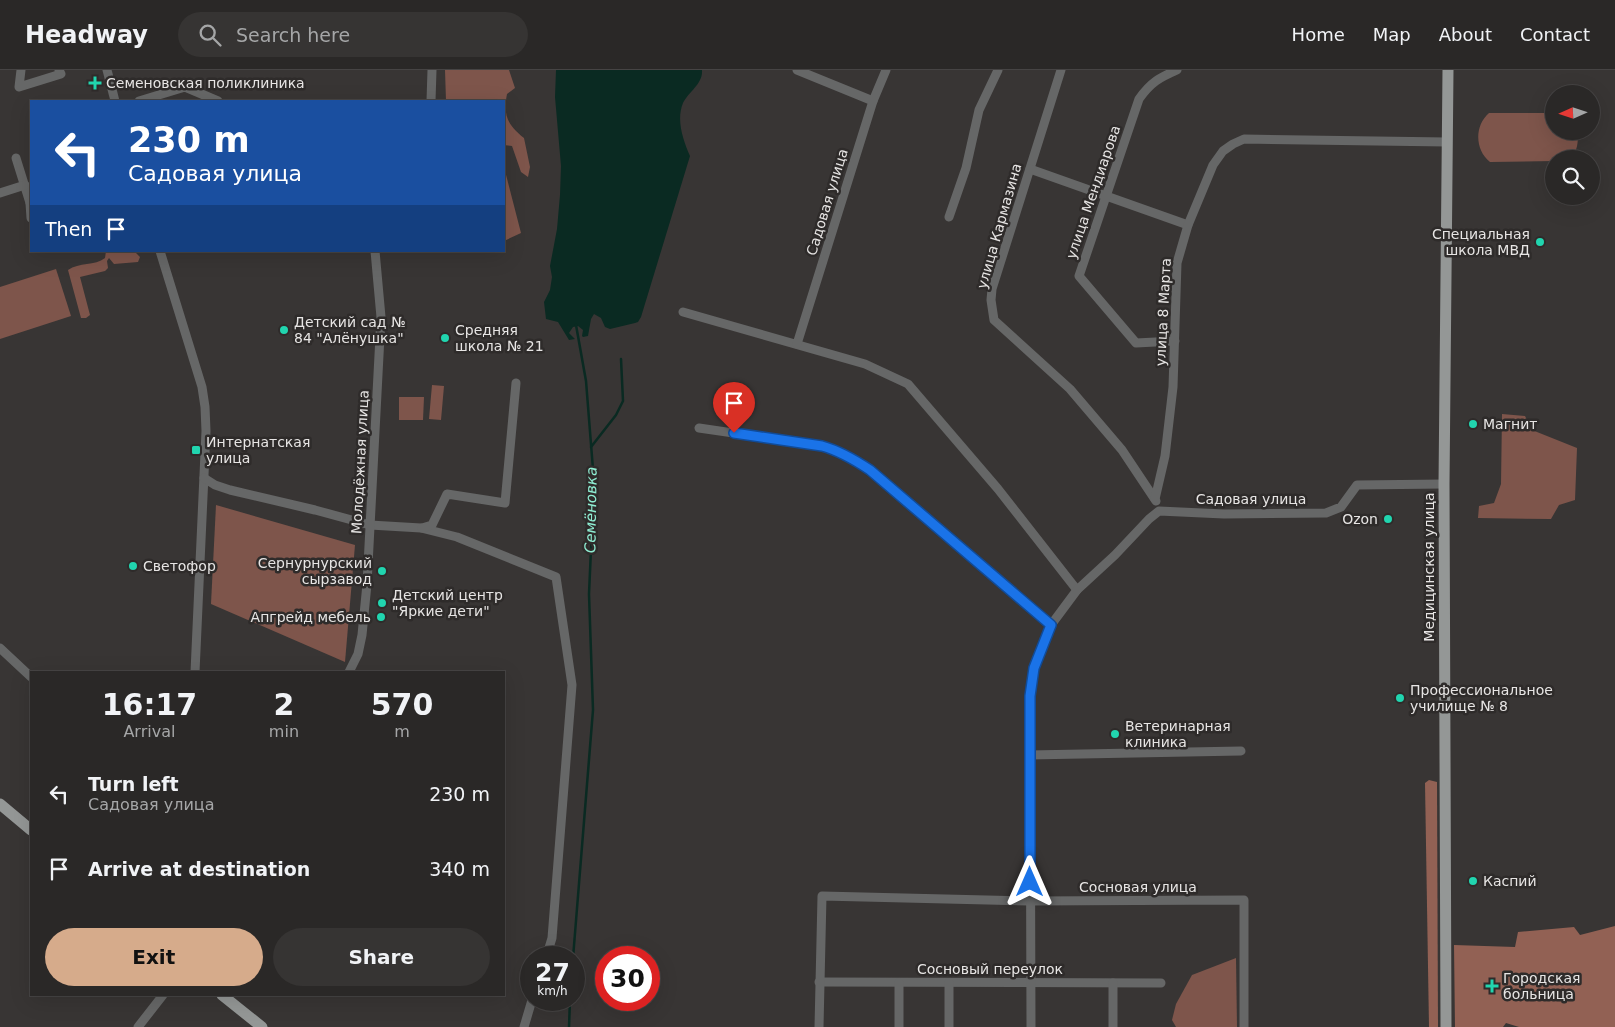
<!DOCTYPE html>
<html lang="en">
<head>
<meta charset="utf-8">
<style>
	:root { --surface:#2a2827; --page:#363433; --text:#f1f3f6; --muted:#a5a6a7; --line:#464444; --accent:#d6ab8b }
	body { margin:0; font-family:"DejaVu Sans",sans-serif; background:var(--page); color:var(--text); height:100vh; display:flex; flex-direction:column; font-size:19px; white-space:nowrap }
	* { box-sizing:border-box; margin:0 }
	p { font-size:16px; color:var(--muted) }
	.icon { flex:none; width:28px; height:28px; fill:none; stroke:currentColor; stroke-width:2; stroke-linecap:round; stroke-linejoin:round }
	.map { position:relative; flex:1; overflow:hidden }
	.drawer { position:absolute; left:30px; top:601px; width:475px; height:325px; display:flex; flex-direction:column; background:var(--surface); border-radius:0px; box-shadow:0 5px 20px #0002,0 0 0 1px var(--line) }
	.drawer>* { flex:none }
	.hud { position:absolute; left:30px; top:30px; width:475px; height:152px; border-radius:0px; box-shadow:0 5px 20px #0002,0 0 0 1px var(--line); background:#1a4fa0; color:#fff; overflow:hidden }
	.needle { width:32px; rotate:267deg }
	.fabs { position:absolute; left:1545px; top:15px; display:grid; gap:10px }
	.fabs a { display:grid; place-items:center; width:55px; height:55px; border-radius:50%; background:var(--surface); box-shadow:0 5px 20px #0002,0 0 0 1px var(--line); font-size:25px }
	.speed { position:absolute; left:520px; top:876px; display:flex; gap:10px; font-size:25px; font-weight:700; text-align:center }
	.speed>* { display:grid; place-content:center; width:65px; height:65px; border-radius:50%; background:var(--surface); box-shadow:0 5px 20px #0002,0 0 0 1px var(--line); line-height:1 }
	.speed small { font-size:12px; font-weight:400 }
	.speed .limit { border:8px solid #d22; background:#fff; color:#111 }
	.pin { position:absolute; display:grid; place-items:center; width:42px; height:42px; color:#fff; margin:-51px -21px; border-radius:50% 50% 50% 0; rotate:-45deg; box-shadow:0 0 5px #0007 }
	.pin .icon { rotate:45deg }
	.me { position:absolute; width:55px; margin:-28px; rotate:0deg; stroke-linejoin:round; filter:drop-shadow(0 0 4px #0008) }
	.turn { display:flex; align-items:center; gap:18px; height:105px; padding:0 15px; font-size:22px }
	.turn .icon { width:65px; height:65px; stroke-width:2.5 }
	.turn b { display:block; font-size:35px; line-height:42px }
	.then { display:flex; align-items:center; height:48px; padding:0 15px; background:#0003; gap:10px; font-size:19px }
	.eta { display:flex; justify-content:space-evenly; align-items:center; height:85px; text-align:center }
	.eta b { font-size:30px; font-weight:700; line-height:35px }
	.primary-button { display:flex; gap:10px; margin-top:auto; padding:10px 15px }
	.primary-button a { flex:1; height:58px; border-radius:30px; background:var(--accent); color:#111; font-size:20px; font-weight:700; line-height:58px; text-align:center }
	.primary-button a+a { background:var(--page); color:var(--text) }
	ul { padding:0; list-style:none }
	li { display:flex; align-items:center; gap:15px; height:75px; padding:0 15px }
	li div { flex:1 }
	li b { display:block; font-size:19px }
	li em { font-style:normal }
	header { display:flex; align-items:center; gap:30px; box-sizing:border-box; height:70px; padding:0 25px; background:var(--surface); border-bottom:1px solid var(--line) }
	header strong { font-size:24px }
	nav { display:flex; gap:28px; margin-inline-start:auto; font-size:18px }
	.search { width:350px; height:45px; background:var(--page); display:flex; align-items:center; gap:12px; box-sizing:border-box; padding:0 18px; border-radius:28px; color:var(--muted); font-size:19px }
	.map>svg:first-child { display:block }
	.green { fill:#7e554b }
	.forest { fill:#926154 }
	.water { fill:#0a2a22 }
	.lines { fill:none; stroke-linecap:round; stroke-linejoin:round }
	.stream { stroke:#0a2a22; stroke-width:2.5 }
	.minor { stroke:#666767; stroke-width:9 }
	.major { stroke:#949796; stroke-width:11 }
	.route-casing { stroke:#114b97; stroke-width:12 }
	.route { stroke:#1a73e8; stroke-width:9 }
	.poi-dot { fill:#21d5af; stroke:#2e2b2a; stroke-width:2 }
	.labels { text-anchor:middle; stroke-width:5; stroke-linejoin:round; paint-order:stroke }
	.poi-label { font-size:14px; fill:#e7e5e4; stroke:#2e2b2a; text-anchor:start }
	.street-label { font-size:14px; fill:#e7e5e4; stroke:#2e2b2a }
	.water-label { font-size:15px; font-style:italic; fill:#8fedd2; stroke:#2e2b2a }
</style>
</head>
<body>
<header>
<strong>Headway</strong>
<div class="search"><svg class="icon" aria-label="search" viewBox="0 0 24 24"><circle cx="10" cy="10" r="6"/><path d="M15 15l6 6"/></svg>Search here</div>
<nav><a>Home</a><a>Map</a><a>About</a><a>Contact</a></nav>
</header>
<div class="map">
<svg width="1615" height="957" viewBox="0 0 1615 957">
	<rect width="100%" height="100%" fill="#383534"/>
	<g class="green">
		<path d="M445,0H509L515,18L507,24C503,44 507,55 524,68L530,97L528,107L521,102L512,76L504,75V31H446Z"/>
		<path d="M1489,43H1554V61H1578C1578,72 1578,81 1570,89H1554V91L1490,92C1475,80 1474,56 1489,43Z"/>
		<polygon points="504,86 504,97 521,163 504,171"/>
		<path d="M106,181L135,182L140,187L138,192L114,194L109,188L107,191L108,198L105,201L80,207L90,245L86,248H81L68,200C79,192 95,196 105,188Z"/>
		<polygon points="56,199 71,246 0,269 0,217"/>
		<polygon points="432,315 444,316 441,350 429,349"/>
		<polygon points="399,327 424,327 423,350 399,350"/>
		<polygon points="1502,344 1525,346 1532,360 1577,378 1575,430 1559,435 1551,449 1478,448 1479,436 1494,433 1501,414"/>
		<polygon points="216,435 355,475 345,592 211,534"/>
		<polygon points="1236,888 1237,957 1176,957 1172,950 1176,934 1192,905"/>
	</g>
	<g class="forest">
		<polygon points="1429,710 1437,712 1438,957 1429,957 1425,713"/>
		<polygon points="1615,856 1615,957 1519,957 1506,953 1503,957 1455,957 1454,875 1515,877 1518,862 1574,857 1580,865"/>
	</g>
	<path class="water" d="M556,0H702C703,14 689,21 683,33C676,50 683,70 690,86L641,247L638,252L635,253L610,259L605,257L601,248L594,244L591,249L588,266L583,267L582,266L583,260L578,256L573,257L569,263L575,269L569,270L558,252L546,249L544,232L550,220L552,207L550,196L557,159L560,125L561,96L555,27Z"/>
	<g class="lines">
		<g class="stream">
			<polyline points="591,377 616,345 623,331 621,289"/>
			<polyline points="573,888 593,640 589,524 594,412 586,311 576,255"/>
			<polyline points="569,957 570,930"/>
		</g>
		<g class="minor">
			<polyline points="21,0 19,17 61,4 59,0"/>
			<polyline points="107,0 115,31"/>
			<polyline points="797,0 873,31"/>
			<polyline points="1061,0 992,219 991,230 994,250 1070,319 1122,380 1156,431"/>
			<polyline points="139,31 185,17 218,31"/>
			<polyline points="431,31 432,0"/>
			<polyline points="16,88 30,133"/>
			<polyline points="1030,99 1188,155"/>
			<polyline points="0,123 25,115"/>
			<polyline points="31,132 30,133 31,148"/>
			<polyline points="949,147 966,98 979,40 998,0"/>
			<polyline points="160,181 202,317 205,337 206,361 195,602"/>
			<polyline points="683,242 865,294 908,314 998,419 1077,520"/>
			<path d="M1175,271L1136,273L1079,206L1139,29C1151,12 1159,8 1177,0"/>
			<polyline points="797,274 873,31 886,0"/>
			<path d="M699,358L822,376C840,381 855,389 870,400L1051,555"/>
			<polyline points="204,408 215,415 230,420 315,440 370,455 421,458 457,467 556,507 572,615 552,868 546,888"/>
			<polyline points="1155,429 1165,386 1173,317 1177,193 1188,155 1213,95 1223,81 1233,74 1244,69 1447,72"/>
			<polyline points="422,458 432,455 447,424 505,433 516,313"/>
			<polyline points="0,578 31,607"/>
			<polyline points="349,602 358,584 362,565 367,514 381,247 375,181"/>
			<polyline points="1029,685 1241,681"/>
			<polyline points="819,912 1161,913"/>
			<polyline points="899,913 899,957"/>
			<polyline points="949,913 949,957"/>
			<polyline points="138,957 163,925"/>
			<polyline points="524,957 532,930"/>
			<polyline points="819,957 822,826 1030,831 1244,830 1244,957"/>
			<polyline points="1031,957 1030,626 1032,607 1037,588 1051,555 1077,520 1115,485 1149,449 1159,441 1224,444 1326,443 1341,437 1357,415 1444,414"/>
			<polyline points="1113,957 1113,913"/>
		</g>
		<g class="major">
			<polyline points="0,734 31,760"/>
			<polyline points="222,925 262,957"/>
			<polyline points="1446,957 1444,414 1448,0"/>
		</g>
	</g>
	<g class="lines">
		<defs>
			<path id="route" d="M734,363L822,376C840,381 855,390 870,400L1051,555L1034,598L1030,626V812"/>
		</defs>
		<use href="#route" class="route-casing"/>
		<use href="#route" class="route"/>
	</g>
	<g class="poi-dot">
		<path d="M92.5 5.5h5v5h5v5h-5v5h-5v-5h-5v-5h5z"/>
		<circle cx="1540" cy="172" r="5"/>
		<circle cx="284" cy="260" r="5"/>
		<circle cx="445" cy="268" r="5"/>
		<circle cx="1473" cy="354" r="5"/>
		<rect x="191" y="375" width="10" height="10" rx="2.5"/>
		<circle cx="1388" cy="449" r="5"/>
		<circle cx="133" cy="496" r="5"/>
		<circle cx="382" cy="501" r="5"/>
		<circle cx="382" cy="533" r="5"/>
		<circle cx="381" cy="547" r="5"/>
		<circle cx="1400" cy="628" r="5"/>
		<circle cx="1115" cy="664" r="5"/>
		<circle cx="1473" cy="811" r="5"/>
		<path d="M1489.5 908.5h5v5h5v5h-5v5h-5v-5h-5v-5h5z"/>
	</g>
	<g class="labels">
		<g class="poi-label">
			<text x="106" y="18">Семеновская поликлиника</text>
			<text x="1530" y="169" text-anchor="end">Специальная<tspan x="1530" dy="16">школа МВД</tspan></text>
			<text x="294" y="257">Детский сад №<tspan x="294" dy="16">84 "Алёнушка"</tspan></text>
			<text x="455" y="265">Средняя<tspan x="455" dy="16">школа № 21</tspan></text>
			<text x="1483" y="359">Магнит</text>
			<text x="206" y="377">Интернатская<tspan x="206" dy="16">улица</tspan></text>
			<text x="1378" y="454" text-anchor="end">Ozon</text>
			<text x="372" y="498" text-anchor="end">Сернурнурский<tspan x="372" dy="16">сырзавод</tspan></text>
			<text x="143" y="501">Светофор</text>
			<text x="392" y="530">Детский центр<tspan x="392" dy="16">"Яркие дети"</tspan></text>
			<text x="371" y="552" text-anchor="end">Апгрейд мебель</text>
			<text x="1410" y="625">Профессиональное<tspan x="1410" dy="16">училище № 8</tspan></text>
			<text x="1125" y="661">Ветеринарная<tspan x="1125" dy="16">клиника</tspan></text>
			<text x="1483" y="816">Каспий</text>
			<text x="1503" y="913">Городская<tspan x="1503" dy="16">больница</tspan></text>
		</g>
		<g class="street-label">
			<text transform="translate(1093 122) rotate(-71)" y="5">улица Мендиарова</text>
			<text transform="translate(827 132) rotate(-73)" y="5">Садовая улица</text>
			<text transform="translate(999 156) rotate(-74)" y="5">улица Кармазина</text>
			<text transform="translate(1163 242) rotate(-87)" y="5">улица 8 Марта</text>
			<text transform="translate(360 392) rotate(-87)" y="5">Молодёжная улица</text>
			<text x="1251" y="434">Садовая улица</text>
			<text transform="translate(1429 497) rotate(-90)" y="5">Медицинская улица</text>
			<text x="1138" y="822">Сосновая улица</text>
			<text x="990" y="904">Сосновый переулок</text>
		</g>
		<g class="water-label">
			<text transform="translate(591 440) rotate(-89)" y="5">Семёновка</text>
		</g>
	</g>
</svg>
<div class="fabs">
<a><svg class="needle" viewBox="-14 -14 28 28"><path d="M0-13l5 13h-10z" fill="#e53935"/><path d="M0 13l5-13h-10z" fill="#a5a6a7"/></svg></a>
<a><svg class="icon" aria-label="search" viewBox="0 0 24 24"><circle cx="10" cy="10" r="6"/><path d="M15 15l6 6"/></svg></a>
</div>
<div class="speed"><div>27<small>km/h</small></div><div class="limit">30</div></div>
<div class="pin" style="left:734px;top:363px;background:#d93025"><svg class="icon" aria-label="arrive" viewBox="0 0 24 24"><path d="M6 21V4h12l-3 4 3 4H6"/></svg></div>
<svg class="me" style="left:1030px;top:812px" viewBox="-20 -20 40 40"><path d="M0-17L14 15 0 8-14 15z" fill="#1a73e8" stroke="#fff" stroke-width="4"/></svg>
<div class="hud">
<div class="turn"><svg class="icon" aria-label="left" viewBox="0 0 24 24"><path d="M17 20v-9H6M10 6l-5 5 5 5"/></svg><div><b>230 m</b>Садовая улица</div></div>
<div class="then">Then<svg class="icon" aria-label="arrive" viewBox="0 0 24 24"><path d="M6 21V4h12l-3 4 3 4H6"/></svg></div>
</div>
<section class="drawer">
<div class="eta">
<div><b>16:17</b><p>Arrival</p></div>
<div><b>2</b><p>min</p></div>
<div><b>570</b><p>m</p></div>
</div>
<ul>
<li><svg class="icon" aria-label="left" viewBox="0 0 24 24"><path d="M17 20v-9H6M10 6l-5 5 5 5"/></svg><div><b>Turn left</b><p>Садовая улица</p></div><em>230 m</em></li>
<li><svg class="icon" aria-label="arrive" viewBox="0 0 24 24"><path d="M6 21V4h12l-3 4 3 4H6"/></svg><div><b>Arrive at destination</b></div><em>340 m</em></li>
</ul>
<div class="primary-button"><a>Exit</a><a>Share</a></div>
</section>
</div>
</body>
</html>
